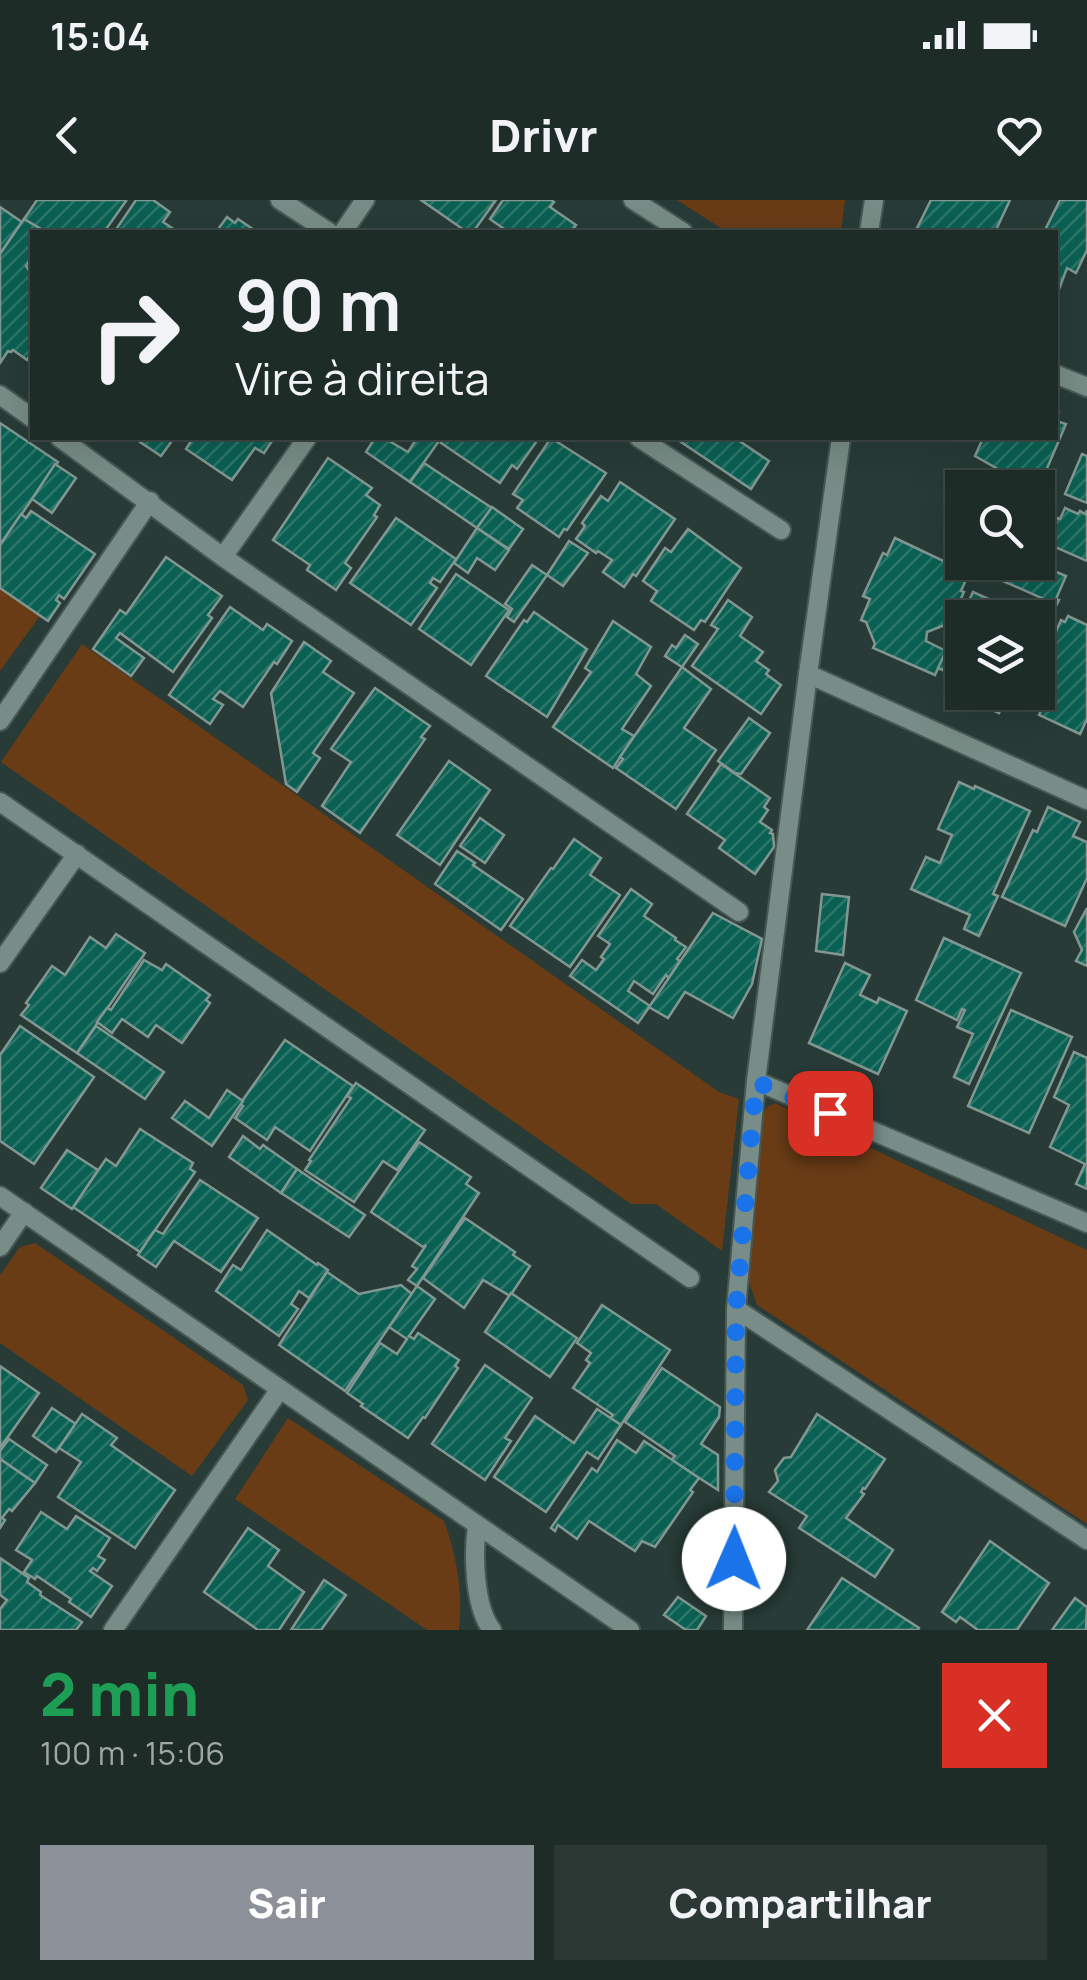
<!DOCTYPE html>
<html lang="pt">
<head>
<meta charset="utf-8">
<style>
	:root { --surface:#1e2c28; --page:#2b3834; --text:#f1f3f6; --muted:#a1a7a8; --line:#3c4845; --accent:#8c9099 }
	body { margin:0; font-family:Manrope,sans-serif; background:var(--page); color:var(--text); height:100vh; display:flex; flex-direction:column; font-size:38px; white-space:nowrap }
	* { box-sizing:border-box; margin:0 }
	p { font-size:32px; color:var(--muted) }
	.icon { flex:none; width:55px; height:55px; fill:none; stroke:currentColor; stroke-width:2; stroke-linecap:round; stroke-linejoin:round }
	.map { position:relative; height:1430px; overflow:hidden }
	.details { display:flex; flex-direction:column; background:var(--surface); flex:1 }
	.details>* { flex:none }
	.top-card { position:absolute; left:30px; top:30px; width:1028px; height:210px; border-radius:0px; box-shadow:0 10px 40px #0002,0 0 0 2px var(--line); background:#1e2c28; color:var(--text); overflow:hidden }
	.buttons { position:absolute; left:945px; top:270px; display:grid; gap:20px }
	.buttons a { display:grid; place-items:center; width:110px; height:110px; border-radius:0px; background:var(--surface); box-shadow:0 10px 40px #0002,0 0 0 2px var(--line); font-size:50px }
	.pin { position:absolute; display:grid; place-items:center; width:85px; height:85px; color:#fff; margin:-42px; border-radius:20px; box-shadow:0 5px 15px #0006 }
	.me { position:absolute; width:110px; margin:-55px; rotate:1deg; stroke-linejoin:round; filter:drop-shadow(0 0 8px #0008) }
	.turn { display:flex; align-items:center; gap:35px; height:210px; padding:0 40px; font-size:45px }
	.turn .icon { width:130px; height:130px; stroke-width:2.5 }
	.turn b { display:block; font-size:70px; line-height:85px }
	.round { display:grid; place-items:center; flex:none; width:105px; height:105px; border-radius:0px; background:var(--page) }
	.overview { display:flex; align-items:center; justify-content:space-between; height:170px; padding:0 40px }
	h1 { font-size:60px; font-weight:800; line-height:75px; color:#1e9e55 }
	.action { display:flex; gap:20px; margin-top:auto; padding:20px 40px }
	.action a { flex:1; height:115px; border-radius:0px; background:var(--accent); color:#fff; font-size:40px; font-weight:800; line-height:115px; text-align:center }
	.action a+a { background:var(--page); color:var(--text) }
	.status { display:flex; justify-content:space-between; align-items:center; height:70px; padding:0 50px; background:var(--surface); direction:ltr }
	.status svg { height:28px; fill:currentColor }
	header { display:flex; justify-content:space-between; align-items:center; height:130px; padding:0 40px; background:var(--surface); font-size:45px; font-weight:800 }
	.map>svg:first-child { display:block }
	.park { fill:#693c16 }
	.building { fill:url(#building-hatch); stroke:#829792; stroke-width:2.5 }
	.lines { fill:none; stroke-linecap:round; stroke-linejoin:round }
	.minor-casing { stroke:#485754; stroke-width:22 }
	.minor { stroke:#788d87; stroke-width:18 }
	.route { stroke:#1a73e8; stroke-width:18; stroke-dasharray:0 32.4 }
</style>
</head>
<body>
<div class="status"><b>15:04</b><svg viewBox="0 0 49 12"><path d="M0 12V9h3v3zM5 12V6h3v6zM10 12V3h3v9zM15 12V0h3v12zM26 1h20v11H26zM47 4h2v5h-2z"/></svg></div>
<header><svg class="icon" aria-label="back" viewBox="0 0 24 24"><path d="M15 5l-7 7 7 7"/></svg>Drivr<svg class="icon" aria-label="heart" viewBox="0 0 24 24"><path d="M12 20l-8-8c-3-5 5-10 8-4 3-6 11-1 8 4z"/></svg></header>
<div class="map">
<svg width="1087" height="1430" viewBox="0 0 1087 1430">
	<defs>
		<pattern id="building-hatch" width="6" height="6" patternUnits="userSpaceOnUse" patternTransform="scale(2.5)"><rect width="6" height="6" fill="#0a6052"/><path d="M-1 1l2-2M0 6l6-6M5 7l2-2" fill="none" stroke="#2c766a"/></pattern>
	</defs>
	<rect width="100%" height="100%" fill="#283b36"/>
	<g class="park">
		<polygon points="677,0 845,0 841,32 727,32"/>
		<polygon points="0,384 42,413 0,471"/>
		<polygon points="82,444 719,892 739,899 722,1051 656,1004 631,1004 1,562"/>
		<polygon points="775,903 1087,1050 1087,1324 757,1105 748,1080 762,916 767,907"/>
		<polygon points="35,1043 243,1185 248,1200 192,1276 0,1143 0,1075 20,1047"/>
		<path d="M288,1218L444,1321C457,1357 463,1392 459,1430H427L235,1299Z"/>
	</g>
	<g class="building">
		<polygon points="37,0 124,0 126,1 104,32 46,32 24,19"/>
		<polygon points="136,0 153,0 170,12 163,22 178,32 115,31"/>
		<polygon points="421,0 496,0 473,32 467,32"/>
		<polygon points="503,0 551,0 554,2 550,7 576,25 571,32 501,32 504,29 490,19"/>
		<polygon points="931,0 1010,0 995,32 915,32"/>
		<polygon points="1060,0 1087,0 1087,50 1076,73 1067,68 1055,100 1055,32 1044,32"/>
		<polygon points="0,7 22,22 0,54"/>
		<polygon points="227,17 235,23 238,19 257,32 216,32"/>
		<polygon points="24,19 46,32 32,32 32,56 26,66 32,75 32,152 27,160 13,150 11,152 8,151 0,163 0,54"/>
		<polygon points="1055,211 1059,212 1056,221 1066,224 1042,280 1028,281 1014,278 975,256 983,238 1055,238"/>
		<polygon points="0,223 58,262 0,345"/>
		<polygon points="134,238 174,238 161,256"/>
		<polygon points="193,238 274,238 264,253 255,248 232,280 186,249"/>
		<polygon points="375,238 384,238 408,252 417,238 441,238 410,282 366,252"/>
		<polygon points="445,238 539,238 517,269 512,265 500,283 441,243"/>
		<polygon points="551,238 606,273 567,330 564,329 559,337 517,308 523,300 513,294"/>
		<polygon points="675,238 735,238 769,261 751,289"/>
		<polygon points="1082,254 1087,256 1087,303 1065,294"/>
		<polygon points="328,258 372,288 366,295 380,305 374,315 377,317 345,363 351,368 336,390 307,370 310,365 273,340"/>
		<polygon points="424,263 492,308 477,328 410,282"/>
		<polygon points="55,264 76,278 52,313 32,299"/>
		<polygon points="620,282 675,319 636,376 633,374 624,387 603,372 612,360 598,351 596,353 576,339 585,326 582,323 601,296 608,301"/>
		<polygon points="963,285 969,288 962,288 962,324 949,318"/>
		<polygon points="492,307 523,329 509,349 477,328"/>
		<polygon points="1065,308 1078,314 1080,311 1085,314 1087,310 1087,361 1046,343 1057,318 1060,319"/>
		<polygon points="31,311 95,354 64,399 59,395 56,400 60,403 48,421 0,388 0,345 21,314 26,318"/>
		<polygon points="396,318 456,359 440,382 433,378 430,383 437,388 411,425 350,383"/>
		<polygon points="477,328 509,350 495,370 477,358 468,373 454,363"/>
		<polygon points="688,329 741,368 705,422 701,420 694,430 651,401 657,391 643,381 665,348 671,352"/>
		<polygon points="895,338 969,373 961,391 964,392 953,416 955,421 927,432 926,441 946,451 935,475 873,448 875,444 866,422 861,420 870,399 863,396 883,353 887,355"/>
		<polygon points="569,341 588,353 563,386 547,375"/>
		<polygon points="166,357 222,396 208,415 212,418 173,472 120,433 116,438 144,458 131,476 93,449 120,410 126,414"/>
		<polygon points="1038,359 1047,362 1044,367 1066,376 1056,399 1059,400 1053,412 1040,407 1044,399 985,373 990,362 1038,362"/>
		<polygon points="532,365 547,375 514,422 507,417 512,409 505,404"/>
		<polygon points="456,374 509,410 471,465 419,429"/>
		<polygon points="973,392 1028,417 962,418 962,492 1008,492 999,513 950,491 957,476 938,468"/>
		<polygon points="728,400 752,417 740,436 763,452 756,461 769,470 766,474 781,485 761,514 692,466 718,429 711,425"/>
		<polygon points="230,407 263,430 267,424 292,441 277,464 274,462 243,507 220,491 213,499 223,505 210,524 169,495"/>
		<polygon points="534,412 587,449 547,517 486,476 524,420 527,422"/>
		<polygon points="1068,416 1087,425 1087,519 1080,534 1039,515 1046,499 1034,492 1038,492 1038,456 1044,459 1061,420 1065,422"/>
		<polygon points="613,421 651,447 636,474 651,486 622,529 634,536 613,568 553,527 591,472 585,468"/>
		<polygon points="685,435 698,444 682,467 665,456 672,445 676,448"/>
		<polygon points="304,442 331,461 323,472 354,493 313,553 320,558 297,592 286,584 271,493"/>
		<polygon points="682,467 711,489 684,528 716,550 676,609 616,568 623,559 620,557"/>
		<polygon points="375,488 430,526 421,537 425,539 360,633 322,606 351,562 331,549"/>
		<polygon points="749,518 770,533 741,574 735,573 718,561"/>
		<polygon points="449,561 490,590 440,665 397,635"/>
		<polygon points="721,564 770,598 764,607 768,610 760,622 772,630 770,633 773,634 774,647 755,674 719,648 725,640 687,614"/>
		<polygon points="959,582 974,589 975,586 1030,611 993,694 998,696 979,736 964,729 970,715 911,689 926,657 940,663 952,635 938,629"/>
		<polygon points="1048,607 1080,622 1073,636 1087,642 1087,678 1065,726 1002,697 1033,630 1037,632"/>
		<polygon points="480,618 504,635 485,663 460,646"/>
		<polygon points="574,639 601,658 590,675 620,695 570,767 510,726 551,668 553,669"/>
		<polygon points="457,651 475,663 473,665 523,699 501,730 435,684"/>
		<polygon points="631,689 652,704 644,716 676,738 675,740 686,747 677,759 680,761 669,778 666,775 653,794 634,781 628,791 650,806 638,823 570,776 582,760 596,770 604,759 601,757 610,744 598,736"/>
		<polygon points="822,694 849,697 843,755 816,751"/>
		<polygon points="1087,708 1087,766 1076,761 1082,750 1074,732"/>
		<polygon points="713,713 762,739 752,784 733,818 685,792 668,818 649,807"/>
		<polygon points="116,734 145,753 77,853 21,815 29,805 26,803 52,766 65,775 90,737 106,748"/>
		<polygon points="944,738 1021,773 969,884 954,877 973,834 957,827 965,810 962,809 957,820 916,800"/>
		<polygon points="144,760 162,770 166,764 210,795 206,800 210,803 182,843 156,825 148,837 122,819 112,833 97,822 107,808 111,810"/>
		<polygon points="845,763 870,775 860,795 877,803 879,798 907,811 878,874 809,843"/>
		<polygon points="1011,810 1072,837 1029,933 968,906"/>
		<polygon points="20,826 94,877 34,964 0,941 0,855"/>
		<polygon points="96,826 164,872 145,899 77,853"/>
		<polygon points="285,840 353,886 310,951 275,927 267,940 235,918 243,906 240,904"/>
		<polygon points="1074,852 1087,858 1087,989 1076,984 1085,964 1050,947 1069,905 1054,897"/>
		<polygon points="356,883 425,930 397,970 383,961 354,1002 305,970 311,961 309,960 351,898 347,896"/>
		<polygon points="227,890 243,901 212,946 172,918 185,901 209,918"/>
		<polygon points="140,929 193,963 190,969 195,972 140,1052 73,1007 106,959 116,966"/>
		<polygon points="243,936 260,949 263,945 297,969 281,993 229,957"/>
		<polygon points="419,942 471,977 466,984 479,993 417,1086 408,1080 417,1069 412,1066 426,1045 423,1047 371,1012"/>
		<polygon points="67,950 98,970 72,1009 41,988"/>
		<polygon points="297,969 365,1015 349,1037 281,993"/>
		<polygon points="200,980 258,1018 221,1072 174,1041 156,1067 138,1055 155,1030 163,1034"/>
		<polygon points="465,1018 515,1052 513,1055 530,1066 510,1096 483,1080 464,1108 423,1078"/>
		<polygon points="267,1030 317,1065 318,1063 328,1070 309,1098 299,1091 291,1104 298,1109 279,1136 216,1091 233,1065 241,1070"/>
		<polygon points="327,1072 359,1094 401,1085 412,1094 345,1191 279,1145"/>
		<polygon points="417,1086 435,1099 409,1136 414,1139 418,1133 459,1160 455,1166 458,1168 425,1218 423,1217 408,1238 361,1206 363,1204 347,1193 380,1143 397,1154 407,1139 389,1127"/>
		<polygon points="511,1093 577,1138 550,1177 485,1132"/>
		<polygon points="602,1105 670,1150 621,1225 610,1218 613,1215 573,1188 590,1163 586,1160 591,1153 577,1143"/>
		<polygon points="485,1165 532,1198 505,1238 511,1241 485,1280 432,1244"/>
		<polygon points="0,1166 39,1193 0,1248"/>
		<polygon points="662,1168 720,1207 719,1217 701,1244 718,1255 718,1290 671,1260 675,1256 625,1222"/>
		<polygon points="52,1208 76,1224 56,1252 33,1236"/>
		<polygon points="597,1209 621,1225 598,1259 587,1252 546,1312 494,1277 535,1216 574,1243"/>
		<polygon points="82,1214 117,1238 111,1245 175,1290 135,1348 58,1297 81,1262 59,1248"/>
		<polygon points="817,1214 885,1259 865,1289 863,1288 861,1292 864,1294 846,1318 893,1350 875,1377 799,1328 807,1316 769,1292 778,1281 775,1270 784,1258 791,1257"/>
		<polygon points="9,1239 47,1265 35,1283 0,1259 0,1251"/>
		<polygon points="617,1240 636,1253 644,1241 699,1278 690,1290 693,1292 655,1347 642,1341 635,1351 589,1321 577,1339 558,1325 555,1331 551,1328 592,1268 597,1272"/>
		<polygon points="0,1259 35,1283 12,1311 9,1309 2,1318 5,1320 0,1328"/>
		<polygon points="41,1312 67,1329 76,1316 110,1338 98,1356 105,1360 97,1371 93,1368 90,1371 112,1386 91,1417 69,1402 71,1399 37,1376 35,1379 24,1372 32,1360 16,1350"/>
		<polygon points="248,1328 279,1350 268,1366 304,1392 279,1430 258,1430 204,1392"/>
		<polygon points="990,1341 1049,1383 1017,1430 978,1430 960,1417 956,1422 942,1412"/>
		<polygon points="0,1358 29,1378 27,1382 41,1392 40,1395 82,1422 76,1430 0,1430 0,1409 7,1400 0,1395"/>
		<polygon points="842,1378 919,1428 918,1430 807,1430"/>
		<polygon points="324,1380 346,1395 321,1430 291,1430"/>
		<polygon points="678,1397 706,1416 697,1430 686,1430 664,1415"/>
		<polygon points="1075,1398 1087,1407 1086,1430 1052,1430"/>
	</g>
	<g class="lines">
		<defs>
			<g id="minor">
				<polyline points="280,0 329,32"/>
				<polyline points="633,0 683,32"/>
				<polyline points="343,32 365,0"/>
				<polyline points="869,32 874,0"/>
				<polyline points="1055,174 1087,187"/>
				<polyline points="0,195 32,218"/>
				<polyline points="60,238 223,357 739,712"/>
				<polyline points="639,238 781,330"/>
				<polyline points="223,357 307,238"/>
				<polyline points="808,474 1087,600"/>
				<polyline points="0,521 150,301"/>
				<polyline points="0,602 690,1078"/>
				<polyline points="0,763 77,654"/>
				<polyline points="756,881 1087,1023"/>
				<polyline points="0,996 630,1430"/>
				<polyline points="0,1047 24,1012"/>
				<polyline points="736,1109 1087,1340"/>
				<path d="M477,1326C473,1354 474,1407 492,1430"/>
				<polyline points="113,1430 280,1189"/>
				<polyline points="733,1430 736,1109 756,881 808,474 841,238"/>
			</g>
		</defs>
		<use href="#minor" class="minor-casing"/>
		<use href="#minor" class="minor"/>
	</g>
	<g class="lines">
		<polyline class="route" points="734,1359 736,1109 756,882 830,913"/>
	</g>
</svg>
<div class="buttons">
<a><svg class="icon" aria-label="search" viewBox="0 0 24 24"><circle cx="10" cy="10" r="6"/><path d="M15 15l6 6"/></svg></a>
<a><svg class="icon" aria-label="layers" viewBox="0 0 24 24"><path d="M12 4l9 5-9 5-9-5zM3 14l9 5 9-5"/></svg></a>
</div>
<div class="pin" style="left:830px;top:913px;background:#d93025"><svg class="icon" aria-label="arrive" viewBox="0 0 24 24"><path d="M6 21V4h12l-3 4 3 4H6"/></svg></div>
<svg class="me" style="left:734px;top:1359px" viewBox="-20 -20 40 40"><circle r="19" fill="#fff"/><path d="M0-13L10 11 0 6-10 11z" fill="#1a73e8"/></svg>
<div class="top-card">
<div class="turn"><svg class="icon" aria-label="right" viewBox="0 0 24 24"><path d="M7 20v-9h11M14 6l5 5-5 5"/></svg><div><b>90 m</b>Vire à direita</div></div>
</div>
</div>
<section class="details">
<div class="overview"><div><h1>2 min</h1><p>100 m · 15:06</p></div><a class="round" style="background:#d93025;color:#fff"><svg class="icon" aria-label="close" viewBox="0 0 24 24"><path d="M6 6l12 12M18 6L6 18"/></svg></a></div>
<div class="action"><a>Sair</a><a>Compartilhar</a></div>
</section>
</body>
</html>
